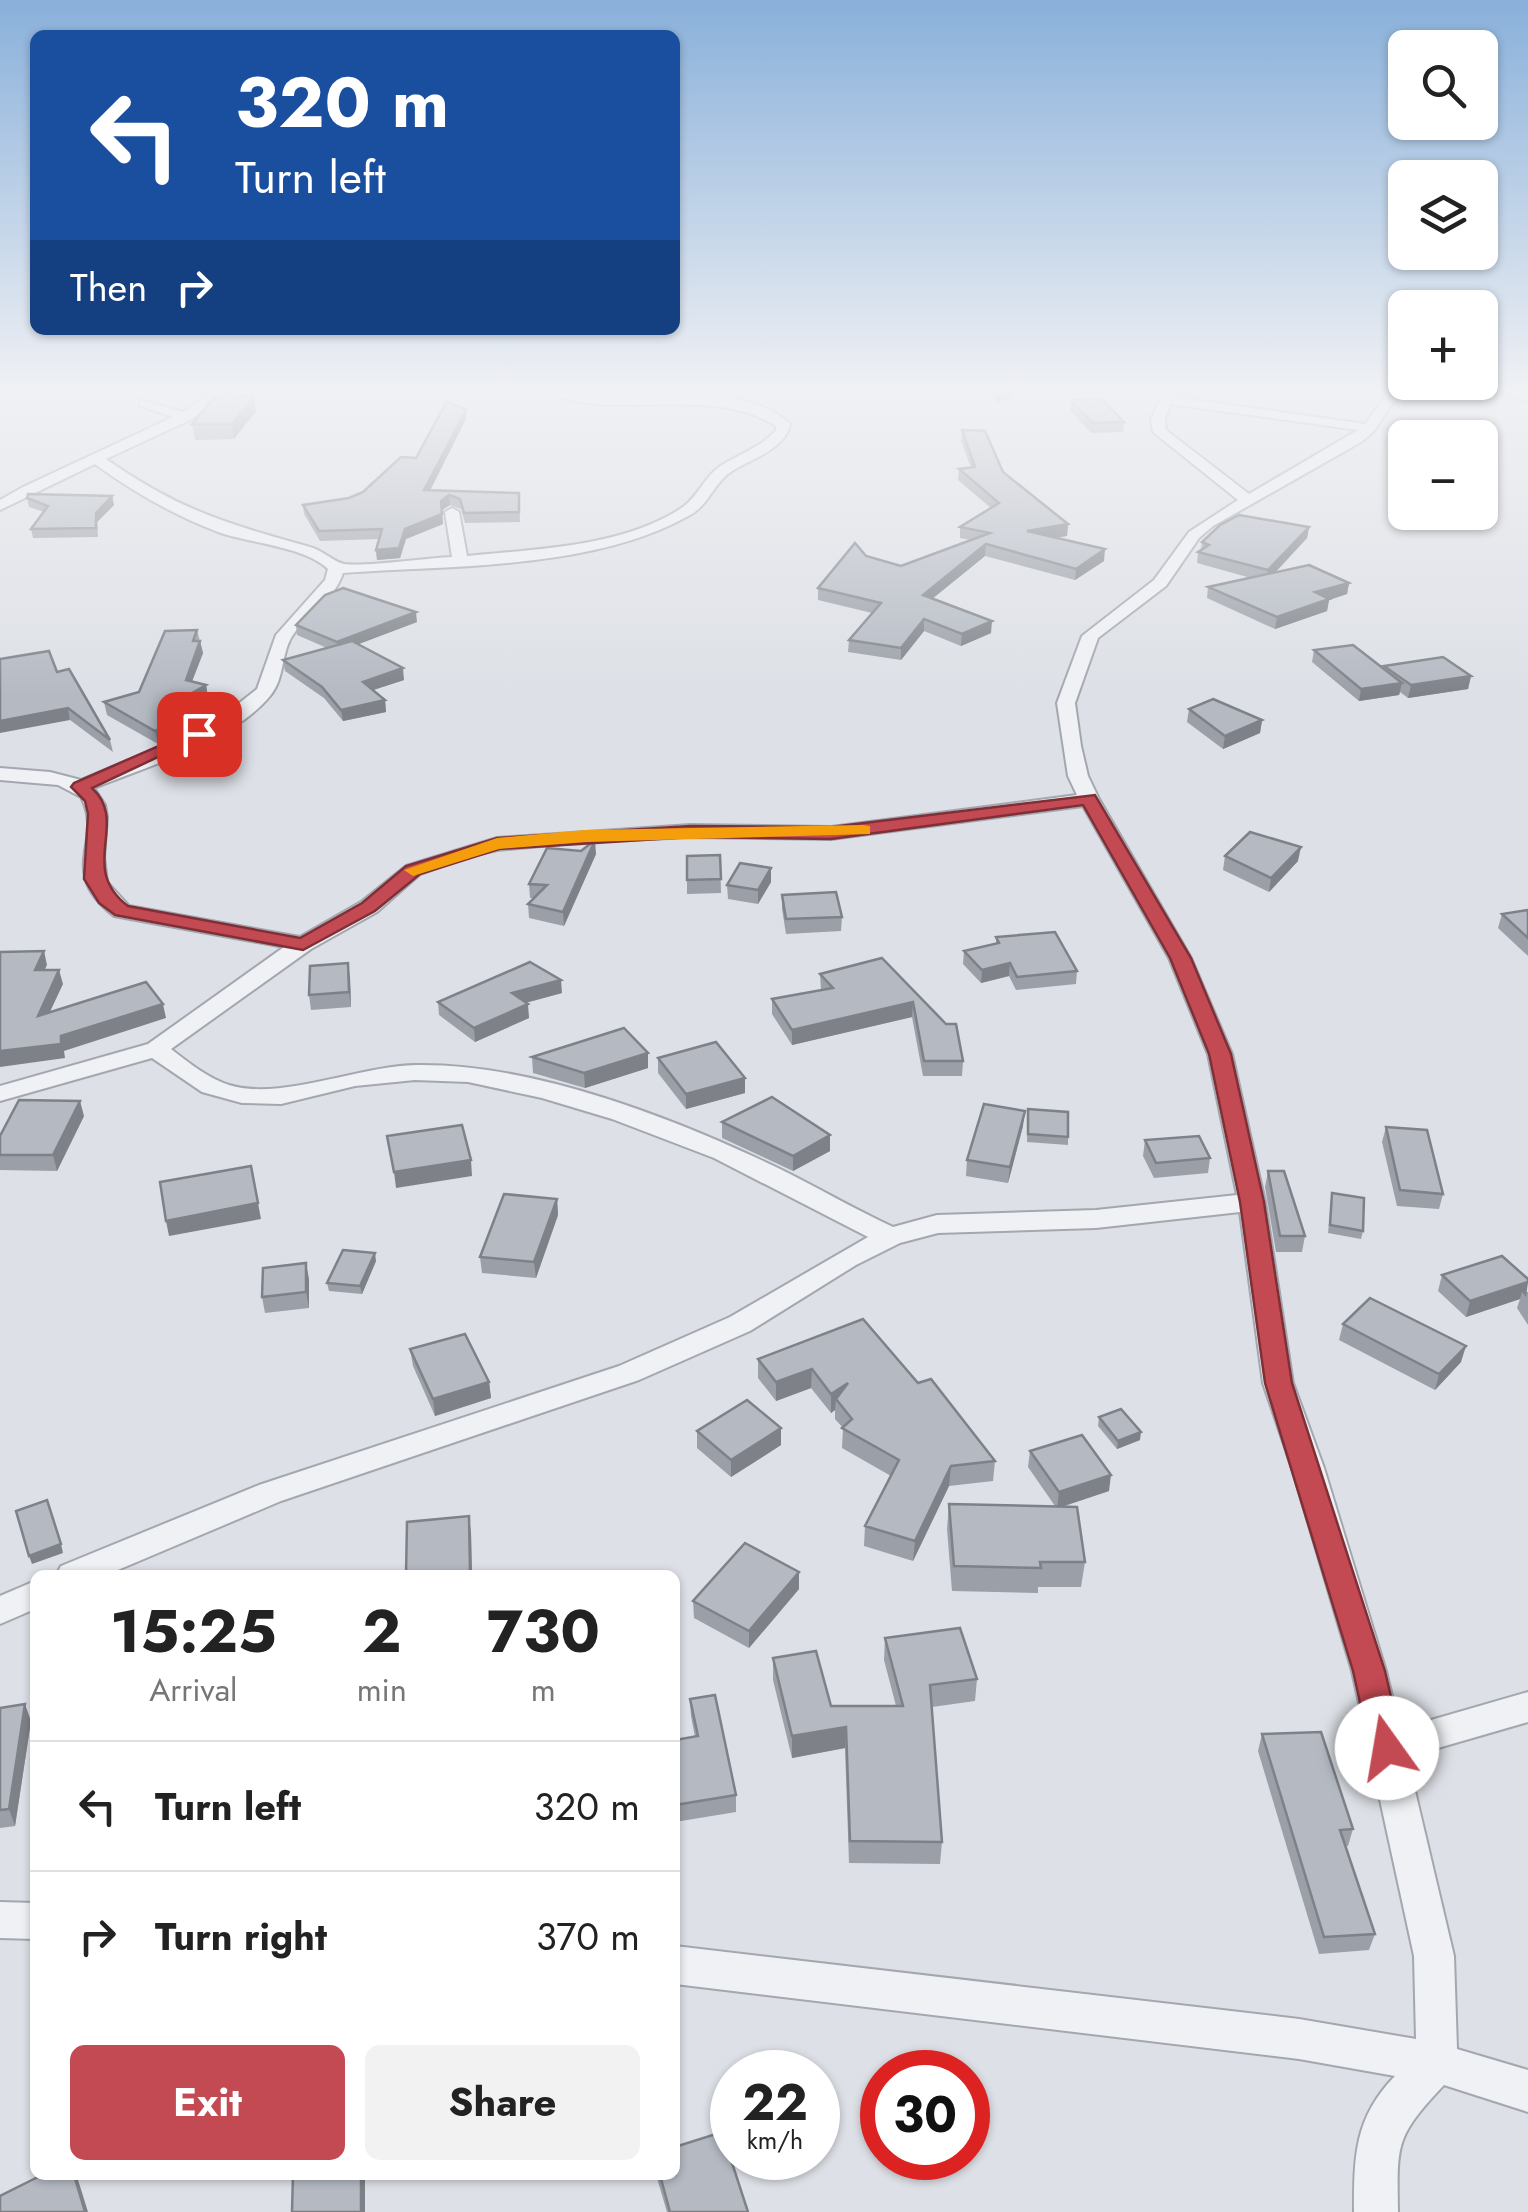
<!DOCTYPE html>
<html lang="en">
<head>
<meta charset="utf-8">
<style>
	:root { --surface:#fff; --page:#f2f2f2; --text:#222; --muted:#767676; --line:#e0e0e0; --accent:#c34953 }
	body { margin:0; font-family:Jost,sans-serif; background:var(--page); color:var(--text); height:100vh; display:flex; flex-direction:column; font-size:38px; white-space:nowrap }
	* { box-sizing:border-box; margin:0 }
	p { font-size:32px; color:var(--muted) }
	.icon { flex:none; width:55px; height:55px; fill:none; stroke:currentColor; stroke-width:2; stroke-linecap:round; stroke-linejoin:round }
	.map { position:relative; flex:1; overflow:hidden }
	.side { position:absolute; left:30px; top:1570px; width:650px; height:610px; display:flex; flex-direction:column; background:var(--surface); border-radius:15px; box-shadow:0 2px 8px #0004 }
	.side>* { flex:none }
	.hud { position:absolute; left:30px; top:30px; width:650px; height:305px; border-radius:15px; box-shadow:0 2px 8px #0004; background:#1a4fa0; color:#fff; overflow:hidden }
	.fabs { position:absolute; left:1388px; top:30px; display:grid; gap:20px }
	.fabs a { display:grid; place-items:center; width:110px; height:110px; border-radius:15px; background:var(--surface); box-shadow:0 2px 8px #0004; font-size:50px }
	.speed { position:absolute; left:710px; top:2050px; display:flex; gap:20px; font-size:50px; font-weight:700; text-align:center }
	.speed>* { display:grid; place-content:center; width:130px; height:130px; border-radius:50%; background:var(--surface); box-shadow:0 2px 8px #0004; line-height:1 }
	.speed small { font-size:25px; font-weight:400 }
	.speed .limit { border:15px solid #d22; background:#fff; color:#111 }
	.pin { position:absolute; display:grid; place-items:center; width:85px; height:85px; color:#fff; margin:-42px; border-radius:20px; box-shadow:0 5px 15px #0006 }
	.me { position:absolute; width:110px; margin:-55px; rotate:347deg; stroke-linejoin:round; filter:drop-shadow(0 0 8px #0008) }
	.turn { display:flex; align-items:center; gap:35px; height:210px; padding:0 40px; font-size:45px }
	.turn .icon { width:130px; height:130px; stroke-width:2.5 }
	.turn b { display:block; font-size:70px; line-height:85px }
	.then { display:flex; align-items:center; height:95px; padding:0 40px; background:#0003; gap:20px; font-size:38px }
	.eta { display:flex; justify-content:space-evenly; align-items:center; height:170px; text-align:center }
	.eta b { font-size:60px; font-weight:700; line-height:70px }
	.cta { display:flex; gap:20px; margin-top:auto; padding:20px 40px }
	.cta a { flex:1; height:115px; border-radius:15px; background:var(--accent); color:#fff; font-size:40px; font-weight:700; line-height:115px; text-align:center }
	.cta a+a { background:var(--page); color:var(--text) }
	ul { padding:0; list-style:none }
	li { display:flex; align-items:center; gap:30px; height:130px; padding:0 40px; border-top:2px solid var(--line) }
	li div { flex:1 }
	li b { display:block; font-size:38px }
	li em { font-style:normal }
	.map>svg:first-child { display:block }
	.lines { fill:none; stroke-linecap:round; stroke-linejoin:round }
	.street-casing { stroke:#a3a7af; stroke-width:4 }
	.street { fill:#eff1f4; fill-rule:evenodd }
	.wall { fill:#9b9fa7 }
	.shaded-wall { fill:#7e8288 }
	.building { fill:#b4b9c2; stroke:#7e8288; stroke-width:2.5 }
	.route { fill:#c34953; stroke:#7f2f36; stroke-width:2.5 }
	.slow { fill:#f59e0b }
</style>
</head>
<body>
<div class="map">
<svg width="1528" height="2212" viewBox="0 0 1528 2212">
	<rect width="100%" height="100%" fill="#dde0e6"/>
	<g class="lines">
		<defs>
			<g id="street">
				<path d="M221,387H236L190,420L106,459C178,510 228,524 310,547C322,550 334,562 344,564C366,567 426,558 452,557L445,512L452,508L459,512L467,556C536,549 624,547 683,507C698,496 704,478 719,467C738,454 761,448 776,430V426C705,381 602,427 539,387C560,387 579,393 601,394C659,399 742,381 790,424C786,449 751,459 732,471C714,482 709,505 690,515C594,570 451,565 343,573C334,600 310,611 295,632C280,651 286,677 270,696C232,742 148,766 94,788L105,805L107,817L104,857L107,882L129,906L300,937L361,902L406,866L497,838L690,825L831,827L1077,795L1068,776L1057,703L1082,636L1154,580L1189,532L1238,500L1153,432L1151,419L1166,387H1178L1174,397L1365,424L1384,398L1381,387H1393L1396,398L1374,431L1361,442L1213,526L1199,538L1166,586L1098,638L1075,703L1081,746L1088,776L1099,799L1191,958L1232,1054L1265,1202L1293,1383L1324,1468L1386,1671L1400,1729L1528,1692V1722L1407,1757L1454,1956L1457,2049L1528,2070V2112L1444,2085C1395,2137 1397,2143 1398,2212H1354C1354,2157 1354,2118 1395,2076L1299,2059L675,1984V1946L1299,2019L1416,2039L1414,1956L1352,1671L1292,1468L1263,1383L1240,1212L1096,1228L938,1233L900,1243L856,1265L750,1331L639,1380L281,1501L106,1575H56L61,1566L259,1485L619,1366L730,1317L868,1237L714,1158L612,1119L542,1098L468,1082L415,1080L355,1086L281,1104L242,1103L202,1092L152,1058L0,1101V1086L148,1044L284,947L114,916C55,870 105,842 81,797L58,785L0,780V768L50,772L81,780L172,742L223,716L257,689L276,635L325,580L328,569C306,547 249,543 218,532C174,515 133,492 95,464L0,510V500L23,487L173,417L140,406V400L183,412ZM1171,404L1358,430L1249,494L1166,430L1165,419ZM1083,806L1169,958L1208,1054L1237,1195L1096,1210L937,1215L893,1227C854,1209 817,1187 778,1168C674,1118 532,1063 416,1065C359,1066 279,1101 229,1085C208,1078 189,1063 171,1049L311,949L377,912L420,874L464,858L497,850L585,842L690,837L831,839Z"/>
				<polygon points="1483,387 1503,387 1528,394 1528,402"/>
				<polygon points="35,1581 35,1609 0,1624 0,1596"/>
				<polygon points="0,1902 35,1903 35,1939 0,1938"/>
			</g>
		</defs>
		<use href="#street" class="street-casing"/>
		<use href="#street" class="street"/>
	</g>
	<g class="wall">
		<polygon points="623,387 656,387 646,391 624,391"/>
		<polygon points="990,387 1011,387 1010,398 996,403"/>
		<polygon points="1238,387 1302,387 1301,395 1239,391"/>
		<polygon points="1071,400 1124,422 1123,432 1091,433 1070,410"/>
		<polygon points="256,411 234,439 195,440 192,424"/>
		<polygon points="466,419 430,491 519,493 520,522 465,523 461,509 450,505 442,510 443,524 406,539 400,558 377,560 376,550 379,539 320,541 304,514 303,505 349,498 363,492 416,458"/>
		<polygon points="962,430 1003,472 1068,524 1067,536 1054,538 1104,561 1075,580 985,556 932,599 991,633 961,646 924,631 901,660 848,652 849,640 872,613 818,600 818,588 866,556 901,566 970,540 960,538 960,527 991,508 958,480 959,469 971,468 961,441"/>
		<polygon points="112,496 114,505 97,522 98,537 33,538 31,529 44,512 29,507 27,498"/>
		<polygon points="1309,527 1307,538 1275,573 1349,583 1347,594 1329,600 1327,611 1275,629 1207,598 1208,587 1251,578 1197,563 1198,552 1201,550 1202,542"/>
		<polygon points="417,622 358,644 404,680 373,690 385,700 386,712 343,721 324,698 285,671 283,660 327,648 297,635 296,625"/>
		<polygon points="197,630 203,653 192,681 206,685 208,697 182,712 188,716 190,728 158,744 107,715 104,702 139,692"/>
		<polygon points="1314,650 1384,669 1384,666 1471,676 1468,689 1408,698 1400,692 1399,695 1359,701 1312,662"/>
		<polygon points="57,672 110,740 113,752 70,720"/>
		<polygon points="1189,709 1262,720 1260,733 1223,749 1187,722"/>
		<polygon points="596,854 564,926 529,918 528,904 534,898 530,898 529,884"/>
		<polygon points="720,855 721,893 687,894 687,856"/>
		<polygon points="1225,856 1298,861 1269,892 1223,870"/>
		<polygon points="771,882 758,904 728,899 727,885"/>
		<polygon points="782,895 842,917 841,931 786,934 782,909"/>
		<polygon points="1528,910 1528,956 1498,928 1502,914"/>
		<polygon points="996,937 1077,971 1076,984 1016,990 1009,976 981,983 963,964 964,951 996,943"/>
		<polygon points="882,958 963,1061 962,1076 923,1076 912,1017 792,1045 772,1014 772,999 821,990 820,974"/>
		<polygon points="350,978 351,1007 311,1010 309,995"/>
		<polygon points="562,993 526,1003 529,1018 475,1042 439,1015 438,1002"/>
		<polygon points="648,1053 648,1068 585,1088 533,1073 532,1057"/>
		<polygon points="658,1058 745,1078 745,1093 686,1109 658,1073"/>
		<polygon points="1028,1109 1068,1137 1068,1145 1027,1142"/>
		<polygon points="84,1116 57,1171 0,1170 0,1136"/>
		<polygon points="722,1122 830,1135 830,1151 793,1171 722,1138"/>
		<polygon points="1023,1126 1008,1183 966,1176 967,1160"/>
		<polygon points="1386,1127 1443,1194 1439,1209 1397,1206 1382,1142"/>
		<polygon points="1145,1140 1210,1158 1208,1173 1154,1178 1143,1156"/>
		<polygon points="1268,1171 1305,1236 1302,1252 1276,1252 1265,1187"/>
		<polygon points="1332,1193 1363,1231 1361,1239 1328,1233"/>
		<polygon points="557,1199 558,1215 536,1278 482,1273 480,1257"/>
		<polygon points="376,1261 362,1294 329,1291 327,1283"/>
		<polygon points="1442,1275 1528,1292 1528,1325 1517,1308 1520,1299 1466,1317 1438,1291"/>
		<polygon points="309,1279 309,1308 265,1313 262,1297"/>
		<polygon points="1343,1324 1461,1362 1435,1390 1339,1340"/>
		<polygon points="410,1349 489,1382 491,1398 435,1416 413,1366"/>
		<polygon points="758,1359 918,1383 995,1461 993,1481 949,1486 913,1561 864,1546 865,1526 891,1476 842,1448 843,1428 835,1419 835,1410 831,1413 811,1388 776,1401 758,1378"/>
		<polygon points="1099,1417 1140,1440 1117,1449 1098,1426"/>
		<polygon points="697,1431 781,1445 731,1477 697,1448"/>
		<polygon points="1030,1451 1109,1491 1062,1507 1085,1562 1081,1587 1038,1587 1038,1593 952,1591 947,1529 949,1504 1055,1506 1028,1467"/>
		<polygon points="471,1533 472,1575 406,1575"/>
		<polygon points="799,1572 799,1589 749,1648 694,1618 693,1601"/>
		<polygon points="885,1638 977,1679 975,1701 932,1707 942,1842 940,1864 849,1863 845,1748 792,1758 773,1680 773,1658 831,1706 896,1706 884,1660"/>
		<polygon points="690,1699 736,1795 736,1812 675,1822 675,1740 695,1737 691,1716"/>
		<polygon points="0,1708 31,1721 15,1826 0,1828"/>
		<polygon points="1262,1734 1353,1829 1348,1846 1345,1846 1375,1934 1369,1950 1319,1954 1258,1751"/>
		<polygon points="656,2175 675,2175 748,2212 667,2212"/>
	</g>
	<g class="shaded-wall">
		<polygon points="1011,389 1010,398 996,403 997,393"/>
		<polygon points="254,396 256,411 234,439 232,424"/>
		<polygon points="466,410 466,419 425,500 424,490"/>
		<polygon points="449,495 450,505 442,510 441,501"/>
		<polygon points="112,496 114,505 97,522 98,537 96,513"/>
		<polygon points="442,514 443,524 406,539 400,558 377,560 376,550 405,529"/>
		<polygon points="1068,524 1067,536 1026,542 1027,531"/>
		<polygon points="1309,527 1307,538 1266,582 1268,570"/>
		<polygon points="986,544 985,556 922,607 923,595"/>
		<polygon points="1105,549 1104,561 1075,580 1076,569"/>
		<polygon points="1349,583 1347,594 1329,600 1327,611 1275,629 1277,617 1315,592"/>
		<polygon points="416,612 417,622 338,652 337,642"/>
		<polygon points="924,619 924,631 901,660 901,648"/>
		<polygon points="992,621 991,633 961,646 962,634"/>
		<polygon points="200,641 203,653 188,692 186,680"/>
		<polygon points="403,668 404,680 364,693 363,682"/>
		<polygon points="1471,676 1468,689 1408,698 1411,685"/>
		<polygon points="1402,683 1399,695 1359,701 1361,689"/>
		<polygon points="206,685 208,697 171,718 169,706"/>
		<polygon points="385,700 386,712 343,721 341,710"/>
		<polygon points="68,708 70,720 0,733 0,721"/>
		<polygon points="188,716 190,728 158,744 155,731"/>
		<polygon points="1262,720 1260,733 1223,749 1225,736"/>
		<polygon points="595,840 596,854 564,926 563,912"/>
		<polygon points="1301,847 1298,861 1269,892 1271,878"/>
		<polygon points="771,868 771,882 758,904 758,890"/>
		<polygon points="44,951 47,965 38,984 35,970"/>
		<polygon points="348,963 350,978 351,1007 349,992"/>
		<polygon points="1010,963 1009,976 981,983 982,970"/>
		<polygon points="59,970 63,984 41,1031 38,1016"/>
		<polygon points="561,980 562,993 513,1006 512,993"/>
		<polygon points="913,1002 912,1017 792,1045 792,1030"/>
		<polygon points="163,1004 166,1018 64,1051 65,1058 0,1067 0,1051 61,1036"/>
		<polygon points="528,1004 529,1018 475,1042 474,1028"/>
		<polygon points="648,1053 648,1068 585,1088 584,1073"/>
		<polygon points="745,1078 745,1093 686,1109 686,1094"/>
		<polygon points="80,1101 84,1116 57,1171 53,1155"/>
		<polygon points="1025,1111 1023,1126 1008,1183 1010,1167"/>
		<polygon points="830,1135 830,1151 793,1171 793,1156"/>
		<polygon points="471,1160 472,1176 396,1188 394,1172"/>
		<polygon points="557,1199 558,1215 536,1278 534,1262"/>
		<polygon points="258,1203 261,1219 169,1236 166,1221"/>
		<polygon points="375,1253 376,1261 362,1294 360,1286"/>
		<polygon points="306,1263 309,1279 309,1308 306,1292"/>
		<polygon points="1528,1282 1526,1297 1522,1292 1520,1299 1466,1317 1470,1301"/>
		<polygon points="1466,1346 1461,1362 1435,1390 1439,1374"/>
		<polygon points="812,1369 811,1388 776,1401 776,1382"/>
		<polygon points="489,1382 491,1398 435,1416 433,1399"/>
		<polygon points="848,1383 836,1399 835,1410 831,1413 831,1394"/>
		<polygon points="781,1428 781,1445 731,1477 731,1460"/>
		<polygon points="1141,1432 1140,1440 1117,1449 1118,1441"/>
		<polygon points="951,1466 949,1486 913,1561 915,1541"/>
		<polygon points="1111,1475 1109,1491 1057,1508 1059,1492"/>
		<polygon points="469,1516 471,1533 472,1575 471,1575 470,1572"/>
		<polygon points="61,1544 63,1553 32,1564 29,1556"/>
		<polygon points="799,1572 799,1589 749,1648 749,1631"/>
		<polygon points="25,1704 31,1721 15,1826 9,1809"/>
		<polygon points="846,1727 845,1748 792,1758 792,1736"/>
		<polygon points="74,2175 76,2175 79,2183 88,2212 85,2212"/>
		<rect x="361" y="2175" width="4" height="37"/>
	</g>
	<g class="building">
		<polygon points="994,387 1011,387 1011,389 997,393"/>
		<polygon points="216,395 254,396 232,424 192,424"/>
		<polygon points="1101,398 1124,422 1092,423 1071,400"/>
		<polygon points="447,401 466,410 424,490 519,493 519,512 464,513 460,499 449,495 441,501 442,514 405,529 399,548 376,550 382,529 319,531 303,505 349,498 363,492 401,457 416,458"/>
		<polygon points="962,430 985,431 1003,472 1068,524 1027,531 1105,549 1076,569 986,544 923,595 992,621 962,634 924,619 901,648 849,640 881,603 818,588 855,543 866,556 901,566 990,533 960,527 999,503 959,469 975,467"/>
		<polygon points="28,494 112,496 96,513 96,528 31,529 48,506 27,498"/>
		<polygon points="1239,515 1309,527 1268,570 1198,552 1209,545 1202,542 1220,525"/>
		<polygon points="1309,565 1349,583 1315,592 1329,599 1277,617 1208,587"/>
		<polygon points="343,588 416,612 337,642 296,625 325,595"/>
		<polygon points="197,630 193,641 200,641 186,680 206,685 169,706 188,716 155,731 104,702 139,692 165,631"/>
		<polygon points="352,641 403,668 363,682 385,700 341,710 322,687 283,660"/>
		<polygon points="1353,645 1402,683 1361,689 1314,650"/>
		<polygon points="49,651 57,672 69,669 110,740 68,708 0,721 0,659"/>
		<polygon points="1443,657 1471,676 1411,685 1384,666"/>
		<polygon points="1213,699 1262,720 1225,736 1189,709"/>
		<polygon points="1250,832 1301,847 1271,878 1225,856"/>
		<polygon points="595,840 563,912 528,904 547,885 529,884 547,848 581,851"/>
		<polygon points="720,855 721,879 687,880 687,856"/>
		<polygon points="740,863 771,868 758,890 727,885"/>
		<polygon points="836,892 842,917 786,919 782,895"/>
		<polygon points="1528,910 1528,938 1502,914"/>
		<polygon points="1055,932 1077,971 1017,977 1010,963 982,970 964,951 999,943 996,937"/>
		<polygon points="44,951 35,970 59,970 38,1016 146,982 163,1004 61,1036 61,1044 0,1051 0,952"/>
		<polygon points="882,958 946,1024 956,1024 963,1061 924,1061 913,1002 792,1030 772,999 833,988 820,974"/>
		<polygon points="530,962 561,980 512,993 528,1004 474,1028 438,1002"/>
		<polygon points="348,963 349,992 309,995 310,966"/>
		<polygon points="624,1028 648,1053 584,1073 532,1057"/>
		<polygon points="716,1042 745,1078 686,1094 658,1058"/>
		<polygon points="772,1097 830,1135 793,1156 722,1122"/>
		<polygon points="19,1100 80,1101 53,1155 0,1155 0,1136"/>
		<polygon points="984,1104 1025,1111 1010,1167 967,1160"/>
		<polygon points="1028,1109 1068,1112 1068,1137 1028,1134"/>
		<polygon points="462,1125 471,1160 394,1172 387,1136"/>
		<polygon points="1386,1127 1427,1130 1443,1194 1400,1190"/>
		<polygon points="1199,1136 1210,1158 1156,1163 1145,1140"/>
		<polygon points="251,1166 258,1203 166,1221 160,1182"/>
		<polygon points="1268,1171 1284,1171 1305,1236 1280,1236"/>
		<polygon points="1332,1193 1364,1198 1363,1231 1330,1225"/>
		<polygon points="504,1194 557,1199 534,1262 480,1257"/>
		<polygon points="343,1250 375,1253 360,1286 327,1283"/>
		<polygon points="1502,1256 1528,1279 1528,1282 1470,1301 1442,1275"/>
		<polygon points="306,1263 306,1292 262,1297 263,1268"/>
		<polygon points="1370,1298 1466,1346 1439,1374 1343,1324"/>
		<polygon points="863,1319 918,1383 931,1379 995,1461 951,1466 915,1541 865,1526 899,1460 842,1428 852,1419 836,1399 848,1383 831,1394 812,1369 776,1382 758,1359"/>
		<polygon points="465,1334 489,1382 433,1399 410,1349"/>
		<polygon points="747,1400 781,1428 731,1460 697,1431"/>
		<polygon points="1121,1409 1141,1432 1118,1441 1099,1417"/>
		<polygon points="1082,1435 1111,1475 1059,1492 1030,1451"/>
		<polygon points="47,1500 61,1544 29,1556 16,1511"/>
		<polygon points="949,1504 1077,1507 1085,1562 1040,1562 1041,1568 954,1566"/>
		<polygon points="469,1516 470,1572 435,1575 406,1575 407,1522"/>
		<polygon points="745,1543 799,1572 749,1631 693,1601"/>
		<polygon points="960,1628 977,1679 930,1685 942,1842 850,1841 846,1727 792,1736 773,1658 816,1651 831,1706 903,1706 885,1638"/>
		<polygon points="715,1695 736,1795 675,1805 675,1740 698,1736 690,1699"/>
		<polygon points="25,1704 9,1809 0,1810 0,1708"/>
		<polygon points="1321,1732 1353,1829 1340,1830 1375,1934 1324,1937 1262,1734"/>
		<polygon points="722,2132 748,2212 670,2212 660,2175 675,2175 675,2147"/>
		<polygon points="42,2175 74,2175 85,2212 0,2212 0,2196"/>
		<polygon points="293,2175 361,2175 361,2212 292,2212"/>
	</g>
	<linearGradient id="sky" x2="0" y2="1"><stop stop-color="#89b0da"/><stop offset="0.56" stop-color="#f0f1f4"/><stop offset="1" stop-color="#f0f1f4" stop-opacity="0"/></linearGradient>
	<rect width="1528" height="697" fill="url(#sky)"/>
	<path class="route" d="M193,731L207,734L92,788C130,823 77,867 128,906L300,938L362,903L406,866L497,838L690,826L831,827L1095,795L1191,958L1231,1054L1264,1202L1292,1383L1385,1671L1403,1748L1398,1758L1387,1762L1375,1758L1370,1748L1353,1671L1265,1383L1240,1202L1209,1054L1170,958L1083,805L831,839L690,837L499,849L420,874L375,911L303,950L115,915L99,903L84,879L88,814L85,801L71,787L74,783Z"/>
	<polygon class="slow" points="863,825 870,826 870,834 585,842 499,849 413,876 404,870 497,838 585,830"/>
</svg>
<div class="fabs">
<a><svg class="icon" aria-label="search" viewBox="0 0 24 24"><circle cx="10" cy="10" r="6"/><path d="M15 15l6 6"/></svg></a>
<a><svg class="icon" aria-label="layers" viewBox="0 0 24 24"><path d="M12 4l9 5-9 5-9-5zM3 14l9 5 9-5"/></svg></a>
<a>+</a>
<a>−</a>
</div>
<div class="speed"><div>22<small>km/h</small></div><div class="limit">30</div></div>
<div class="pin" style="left:199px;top:734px;background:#d93025"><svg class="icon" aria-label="arrive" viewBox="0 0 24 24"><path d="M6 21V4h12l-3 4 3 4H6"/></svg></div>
<svg class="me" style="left:1387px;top:1748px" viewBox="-20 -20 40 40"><circle r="19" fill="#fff"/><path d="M0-13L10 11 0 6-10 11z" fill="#c34953"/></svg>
<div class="hud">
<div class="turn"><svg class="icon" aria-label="left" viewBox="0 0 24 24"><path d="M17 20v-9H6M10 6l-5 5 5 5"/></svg><div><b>320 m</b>Turn left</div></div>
<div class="then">Then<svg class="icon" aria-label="right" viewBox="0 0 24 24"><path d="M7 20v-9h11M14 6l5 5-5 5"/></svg></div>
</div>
<section class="side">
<div class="eta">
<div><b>15:25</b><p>Arrival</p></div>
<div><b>2</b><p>min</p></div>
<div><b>730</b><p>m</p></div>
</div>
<ul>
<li><svg class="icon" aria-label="left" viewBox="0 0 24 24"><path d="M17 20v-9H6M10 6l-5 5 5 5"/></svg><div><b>Turn left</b></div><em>320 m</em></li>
<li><svg class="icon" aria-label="right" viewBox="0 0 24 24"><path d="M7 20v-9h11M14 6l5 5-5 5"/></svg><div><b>Turn right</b></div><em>370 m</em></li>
</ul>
<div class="cta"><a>Exit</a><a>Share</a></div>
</section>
</div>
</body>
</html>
